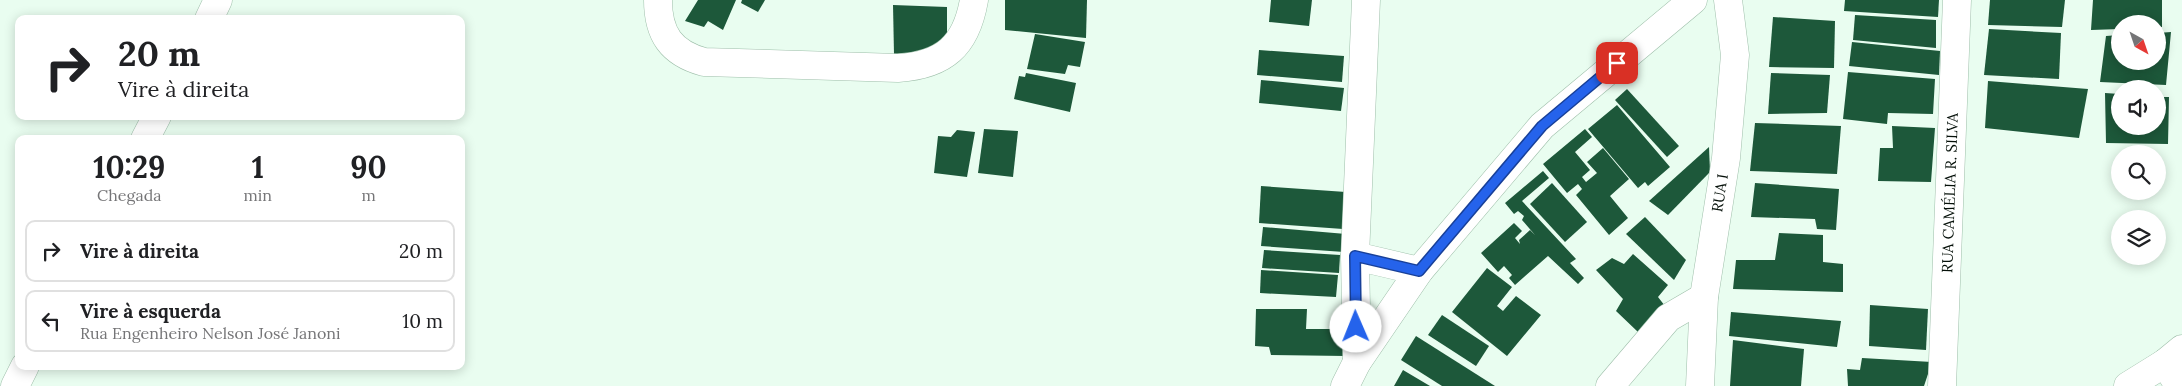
<!DOCTYPE html>
<html lang="pt">
<head>
<meta charset="utf-8">
<style>
	:root { --surface:#fff; --page:#f6f6f6; --text:#202124; --muted:#757577; --line:#e0e0e0 }
	body { margin:0; font-family:Lora,serif; background:var(--page); color:var(--text); height:100vh; display:flex; flex-direction:column; font-size:19px; white-space:nowrap }
	* { box-sizing:border-box; margin:0 }
	p { font-size:16px; color:var(--muted) }
	.icon { flex:none; width:28px; height:28px; fill:none; stroke:currentColor; stroke-width:2; stroke-linecap:round; stroke-linejoin:round }
	.map { position:relative; flex:1; overflow:hidden }
	.sheet { position:absolute; left:15px; top:135px; width:450px; height:235px; display:flex; flex-direction:column; background:var(--surface); border-radius:10px; box-shadow:0 2px 12px #0003 }
	.sheet>* { flex:none }
	.guide { position:absolute; left:15px; top:15px; width:450px; height:105px; border-radius:10px; box-shadow:0 2px 12px #0003; background:#fff; color:var(--text); overflow:hidden }
	.needle { width:32px; rotate:140deg }
	.tools { position:absolute; left:2111px; top:15px; display:grid; gap:10px }
	.tools a { display:grid; place-items:center; width:55px; height:55px; border-radius:50%; background:var(--surface); box-shadow:0 2px 12px #0003; font-size:25px }
	.pin { position:absolute; display:grid; place-items:center; width:42px; height:42px; color:#fff; margin:-21px; border-radius:10px; box-shadow:0 2px 8px #0006 }
	.me { position:absolute; width:55px; margin:-28px; rotate:359deg; stroke-linejoin:round; filter:drop-shadow(0 0 4px #0008) }
	.turn { display:flex; align-items:center; gap:18px; height:105px; padding:0 20px; font-size:22px }
	.turn .icon { width:65px; height:65px; stroke-width:2.5 }
	.turn b { display:block; font-size:35px; line-height:42px }
	.eta { display:flex; justify-content:space-evenly; align-items:center; height:85px; text-align:center }
	.eta b { font-size:30px; font-weight:700; line-height:35px }
	ul { padding:0; list-style:none }
	li { display:flex; align-items:center; gap:15px; height:62px; margin:0 10px 8px; padding:0 10px; border:2px solid var(--line); border-radius:10px }
	li div { flex:1 }
	li b { display:block; font-size:19px }
	li em { font-style:normal }
	.map>svg:first-child { display:block }
	.building { fill:#1d583a }
	.lines { fill:none; stroke-linecap:round; stroke-linejoin:round }
	.street-casing { stroke:#9ebfaa; stroke-width:29 }
	.highway-casing { stroke:#9ebfaa; stroke-width:29 }
	.street { stroke:#fff; stroke-width:28 }
	.highway { stroke:#fff; stroke-width:28 }
	.route-casing { stroke:#184099; stroke-width:12 }
	.route { stroke:#2563eb; stroke-width:9 }
	.labels { text-anchor:middle; stroke-width:5; stroke-linejoin:round; paint-order:stroke }
	.street-label { font-size:15px; fill:#06110a; stroke:#fff }
</style>
</head>
<body>
<div class="map">
<svg width="2182" height="386" viewBox="0 0 2182 386">
	<rect width="100%" height="100%" fill="#e9fdf0"/>
	<g class="building">
		<polygon points="698,0 736,0 723,30 708,21 704,27 685,21"/>
		<polygon points="742,0 765,0 758,12 741,3"/>
		<polygon points="1005,0 1087,0 1086,38 1005,30"/>
		<polygon points="1271,0 1312,0 1309,26 1269,22"/>
		<polygon points="1845,0 1939,0 1938,17 1844,11"/>
		<polygon points="1990,0 2065,0 2062,27 1988,25"/>
		<polygon points="2093,0 2162,0 2162,27 2158,27 2158,24 2120,24 2120,29 2091,30"/>
		<polygon points="893,5 947,7 947,51 894,54"/>
		<polygon points="1855,15 1936,20 1936,48 1853,40"/>
		<polygon points="1773,17 1835,21 1834,68 1769,67"/>
		<polygon points="1989,29 2061,33 2059,79 1984,75"/>
		<polygon points="2171,32 2166,85 2100,82 2106,36 2120,35 2120,61 2158,61 2158,33"/>
		<polygon points="1035,34 1085,42 1080,67 1068,65 1065,74 1027,69"/>
		<polygon points="1852,42 1940,51 1939,75 1849,66"/>
		<polygon points="1259,50 1344,56 1342,82 1257,75"/>
		<polygon points="1848,72 1935,79 1933,114 1888,113 1887,124 1843,119"/>
		<polygon points="1026,73 1076,83 1070,112 1014,99 1019,76 1025,77"/>
		<polygon points="1771,73 1830,75 1827,113 1768,114"/>
		<polygon points="1261,80 1344,88 1341,111 1259,103"/>
		<polygon points="1988,81 2088,89 2079,138 1985,128"/>
		<polygon points="1627,89 1679,146 1667,157 1615,100"/>
		<polygon points="2105,93 2120,94 2120,126 2158,126 2158,97 2169,97 2168,144 2106,143"/>
		<polygon points="1617,105 1670,167 1648,186 1645,182 1638,188 1588,129"/>
		<polygon points="1755,123 1841,126 1837,174 1750,171"/>
		<polygon points="1892,126 1935,128 1931,182 1878,181 1880,148 1893,148"/>
		<polygon points="984,129 1018,131 1013,177 978,173"/>
		<polygon points="1585,129 1592,137 1575,152 1590,170 1582,177 1586,182 1597,173 1587,162 1603,148 1629,179 1610,196 1628,218 1609,235 1576,195 1582,189 1578,184 1567,193 1543,164"/>
		<polygon points="957,130 975,132 967,177 934,173 938,136 951,137"/>
		<polygon points="1709,147 1710,172 1668,215 1649,201"/>
		<polygon points="1543,171 1549,178 1522,201 1576,259 1570,263 1584,278 1578,284 1548,256 1515,285 1509,278 1512,275 1504,266 1498,272 1481,253 1514,223 1522,231 1515,238 1520,244 1519,240 1530,230 1535,235 1522,220 1524,216 1518,211 1514,214 1505,203"/>
		<polygon points="1552,183 1587,222 1565,242 1530,204"/>
		<polygon points="1755,183 1839,189 1836,230 1817,229 1815,219 1751,217"/>
		<polygon points="1261,186 1346,192 1343,229 1259,223"/>
		<polygon points="1645,217 1686,260 1674,280 1626,234"/>
		<polygon points="1263,227 1346,234 1344,252 1261,246"/>
		<polygon points="1779,233 1823,235 1823,262 1843,264 1843,292 1733,289 1736,260 1775,260"/>
		<polygon points="1264,250 1340,255 1339,273 1262,268"/>
		<polygon points="1633,254 1668,285 1658,297 1665,306 1638,332 1616,311 1623,299 1596,270 1612,258 1624,264"/>
		<polygon points="1487,268 1512,287 1497,306 1503,311 1516,296 1541,315 1507,356 1452,312"/>
		<polygon points="1261,270 1338,275 1336,297 1260,293"/>
		<polygon points="1870,305 1928,309 1926,350 1869,346"/>
		<polygon points="1256,309 1307,309 1306,329 1340,329 1340,316 1347,316 1346,356 1271,355 1269,347 1255,346"/>
		<polygon points="1731,312 1841,321 1837,347 1729,336"/>
		<polygon points="1442,315 1489,346 1476,366 1428,335"/>
		<polygon points="1416,336 1495,386 1442,386 1401,360"/>
		<polygon points="1733,340 1804,349 1801,386 1730,386"/>
		<polygon points="1862,358 1932,362 1924,386 1848,386 1847,369 1860,370"/>
		<polygon points="1403,370 1430,386 1394,386"/>
	</g>
	<g class="lines">
		<defs>
			<g id="street">
				<path d="M658,0C658,34 671,53 704,62L898,68C944,65 966,46 974,0"/>
				<polyline points="1355,256 1419,271"/>
				<polyline points="1357,362 1355,256 1366,0"/>
				<polyline points="2165,363 2179,386"/>
				<polyline points="1345,386 1357,362 1419,271 1542,126 1693,0"/>
				<polyline points="1610,386 1668,318 1704,297"/>
				<polyline points="1700,386 1704,297 1726,158 1735,55 1728,0"/>
				<polyline points="1942,386 1957,0"/>
				<polyline points="2128,386 2165,363 2182,349"/>
			</g>
			<g id="highway">
				<polyline points="209,19 218,0"/>
				<polyline points="145,139 157,116"/>
				<polyline points="15,386 25,366"/>
			</g>
		</defs>
		<use href="#street" class="street-casing"/>
		<use href="#highway" class="highway-casing"/>
		<use href="#street" class="street"/>
		<use href="#highway" class="highway"/>
	</g>
	<g class="lines">
		<defs>
			<polyline id="route" points="1356,327 1355,256 1419,271 1542,126 1617,63"/>
		</defs>
		<use href="#route" class="route-casing"/>
		<use href="#route" class="route"/>
	</g>
	<g class="labels">
		<g class="street-label">
			<text transform="translate(1720 193) rotate(-81)" y="5">RUA I</text>
			<text transform="translate(1950 193) rotate(-88)" y="5">RUA CAMÉLIA R. SILVA</text>
		</g>
	</g>
</svg>
<div class="tools">
<a><svg class="needle" viewBox="-14 -14 28 28"><path d="M0-13l5 13h-10z" fill="#e53935"/><path d="M0 13l5-13h-10z" fill="#757577"/></svg></a>
<a><svg class="icon" aria-label="sound" viewBox="0 0 24 24"><path d="M4 9h4l5-4v14l-5-4H4zM17 9q2 3 0 6"/></svg></a>
<a><svg class="icon" aria-label="search" viewBox="0 0 24 24"><circle cx="10" cy="10" r="6"/><path d="M15 15l6 6"/></svg></a>
<a><svg class="icon" aria-label="layers" viewBox="0 0 24 24"><path d="M12 4l9 5-9 5-9-5zM3 14l9 5 9-5"/></svg></a>
</div>
<div class="pin" style="left:1617px;top:63px;background:#d93025"><svg class="icon" aria-label="arrive" viewBox="0 0 24 24"><path d="M6 21V4h12l-3 4 3 4H6"/></svg></div>
<svg class="me" style="left:1356px;top:327px" viewBox="-20 -20 40 40"><circle r="19" fill="#fff"/><path d="M0-13L10 11 0 6-10 11z" fill="#2563eb"/></svg>
<div class="guide">
<div class="turn"><svg class="icon" aria-label="right" viewBox="0 0 24 24"><path d="M7 20v-9h11M14 6l5 5-5 5"/></svg><div><b>20 m</b>Vire à direita</div></div>
</div>
<section class="sheet">
<div class="eta">
<div><b>10:29</b><p>Chegada</p></div>
<div><b>1</b><p>min</p></div>
<div><b>90</b><p>m</p></div>
</div>
<ul>
<li><svg class="icon" aria-label="right" viewBox="0 0 24 24"><path d="M7 20v-9h11M14 6l5 5-5 5"/></svg><div><b>Vire à direita</b></div><em>20 m</em></li>
<li><svg class="icon" aria-label="left" viewBox="0 0 24 24"><path d="M17 20v-9H6M10 6l-5 5 5 5"/></svg><div><b>Vire à esquerda</b><p>Rua Engenheiro Nelson José Janoni</p></div><em>10 m</em></li>
</ul>
</section>
</div>
</body>
</html>
